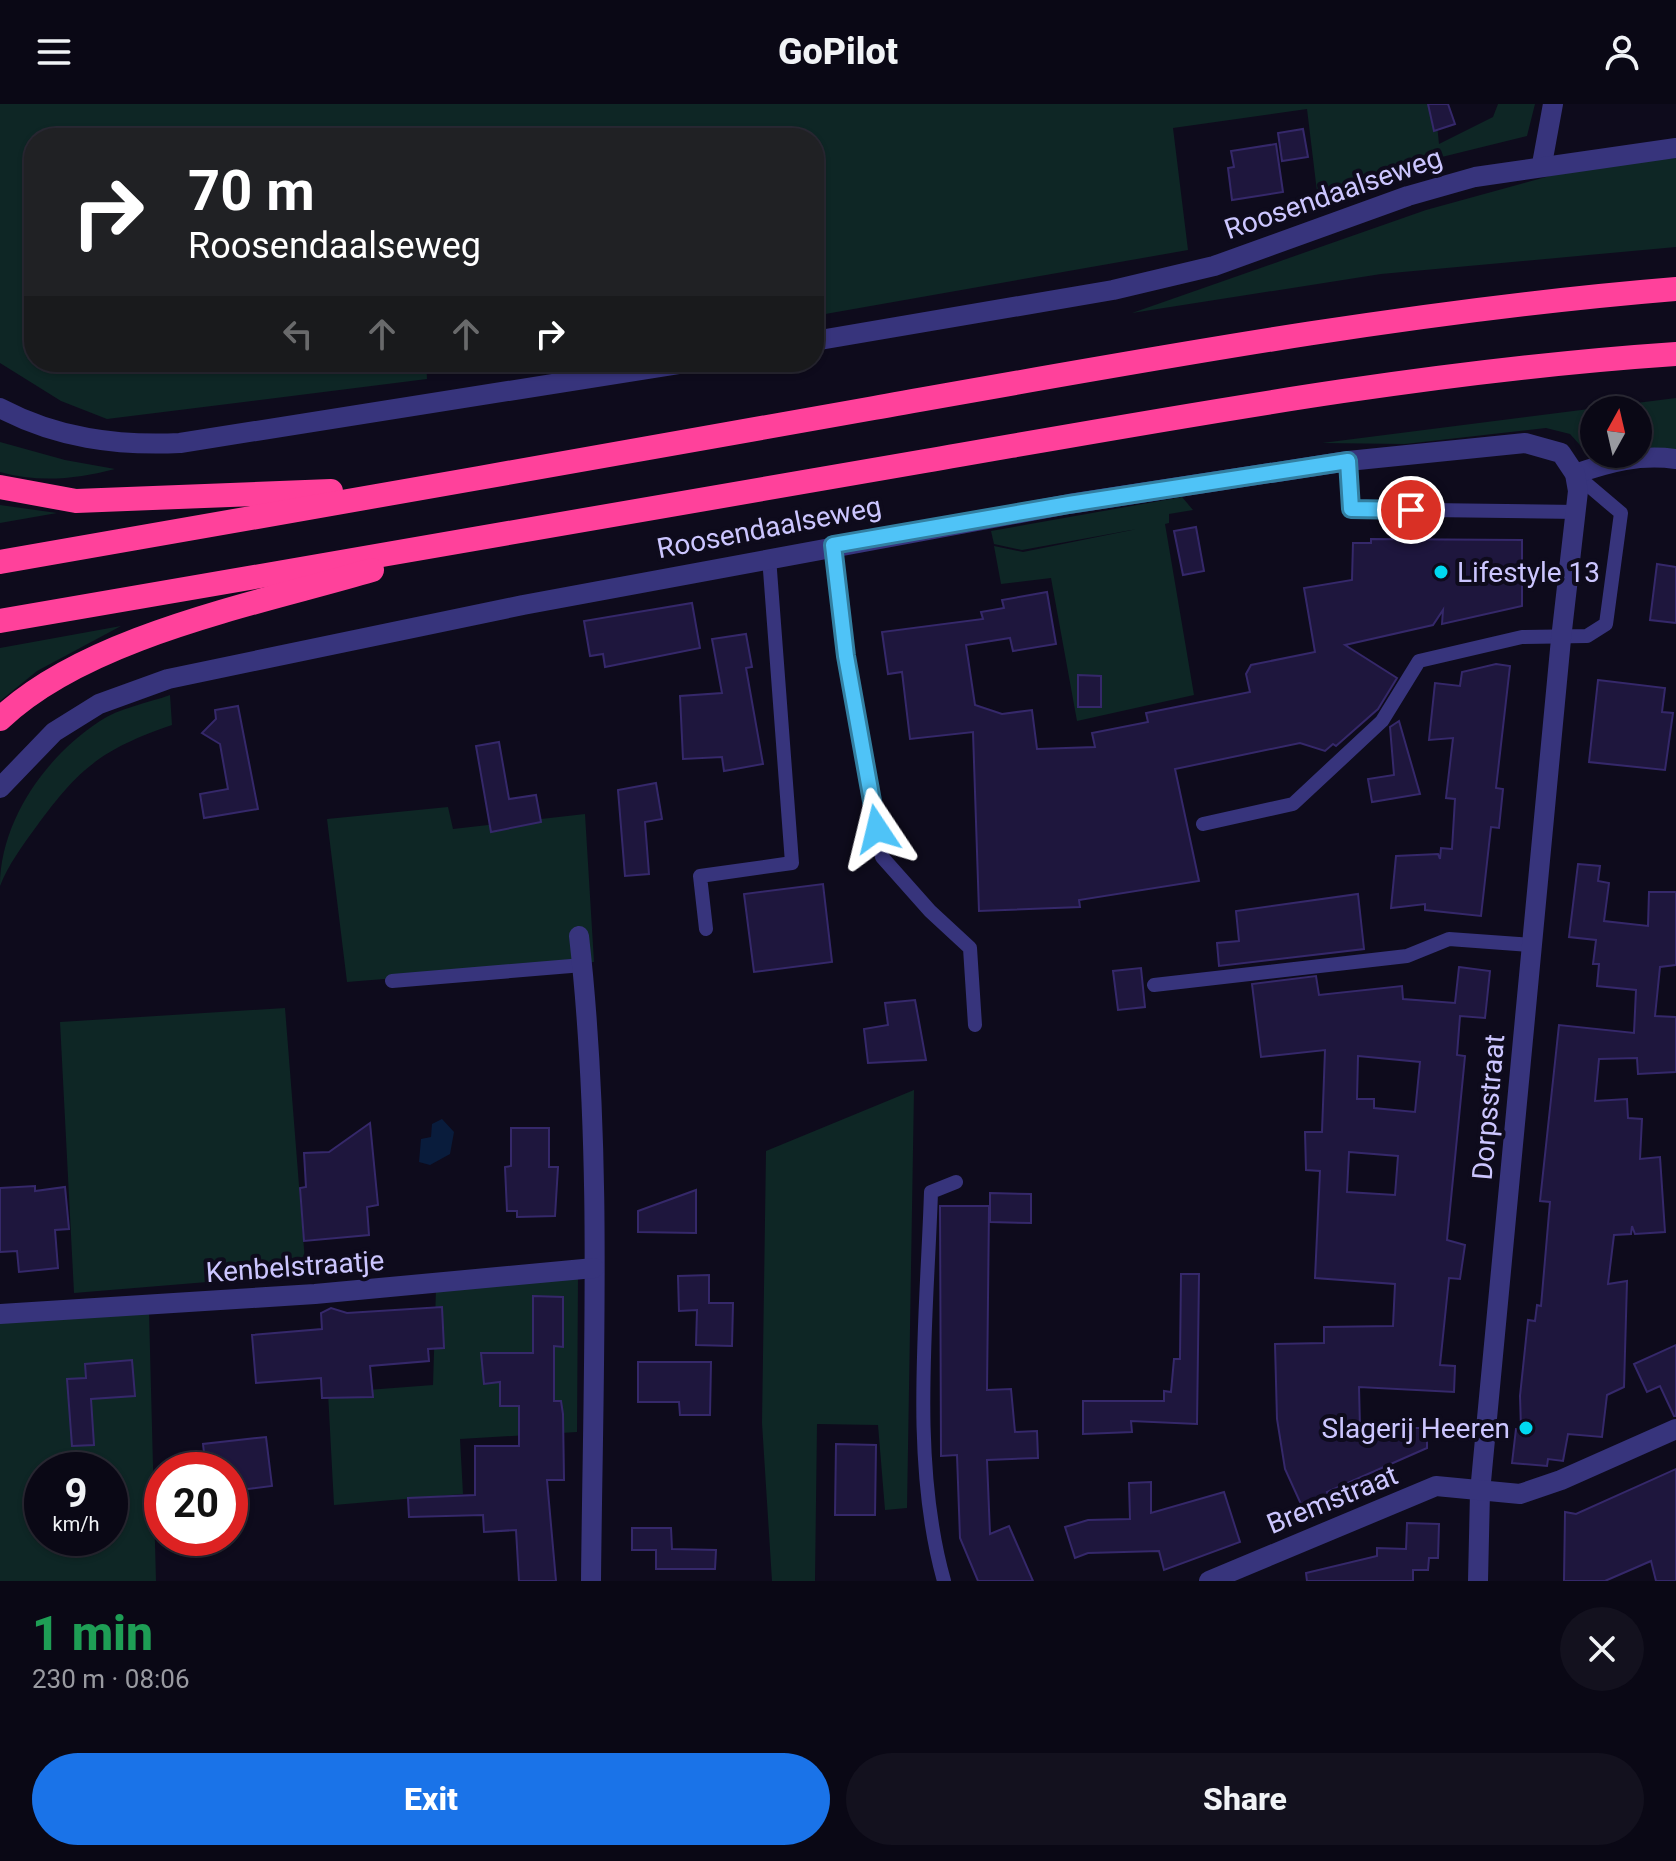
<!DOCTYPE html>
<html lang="en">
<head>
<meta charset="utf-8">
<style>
	:root { --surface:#0a0815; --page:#13111e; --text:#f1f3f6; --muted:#999aa0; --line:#2a2934; --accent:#1a73e8 }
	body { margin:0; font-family:Roboto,sans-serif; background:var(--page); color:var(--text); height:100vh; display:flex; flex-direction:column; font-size:30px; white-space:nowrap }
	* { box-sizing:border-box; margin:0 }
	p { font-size:26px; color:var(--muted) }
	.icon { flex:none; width:44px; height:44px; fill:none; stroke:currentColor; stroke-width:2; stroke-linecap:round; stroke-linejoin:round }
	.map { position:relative; height:1477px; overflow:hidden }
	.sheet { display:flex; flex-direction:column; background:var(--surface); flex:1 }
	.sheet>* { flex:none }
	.hud { position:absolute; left:24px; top:24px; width:800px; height:244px; border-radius:32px; box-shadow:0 2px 6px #0004,0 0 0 2px var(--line); background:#202124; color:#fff; overflow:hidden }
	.needle { width:52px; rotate:8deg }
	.buttons { position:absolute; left:1580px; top:292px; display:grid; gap:16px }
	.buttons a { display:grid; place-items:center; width:72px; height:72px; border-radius:50%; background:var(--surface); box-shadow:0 2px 6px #0004,0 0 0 2px var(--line); font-size:40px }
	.speed { position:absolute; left:24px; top:1348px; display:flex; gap:16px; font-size:40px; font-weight:700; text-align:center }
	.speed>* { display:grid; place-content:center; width:104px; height:104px; border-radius:50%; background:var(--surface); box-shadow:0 2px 6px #0004,0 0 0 2px var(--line); line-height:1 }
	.speed small { font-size:20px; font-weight:400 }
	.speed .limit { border:12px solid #d22; background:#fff; color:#111 }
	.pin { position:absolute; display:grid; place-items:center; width:68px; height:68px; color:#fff; margin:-34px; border:4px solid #fff; border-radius:50%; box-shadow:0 2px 8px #0007 }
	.me { position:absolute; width:88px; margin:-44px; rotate:350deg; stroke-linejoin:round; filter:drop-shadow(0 0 6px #0008) }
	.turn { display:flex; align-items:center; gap:28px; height:168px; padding:0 32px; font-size:36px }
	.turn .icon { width:104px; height:104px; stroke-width:2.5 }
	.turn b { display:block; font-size:56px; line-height:68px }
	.lanes { display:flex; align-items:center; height:76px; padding:0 32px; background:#0003; justify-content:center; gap:40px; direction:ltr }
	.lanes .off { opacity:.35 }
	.round { display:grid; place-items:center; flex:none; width:84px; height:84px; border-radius:42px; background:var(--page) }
	.head { display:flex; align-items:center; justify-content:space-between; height:136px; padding:0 32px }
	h1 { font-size:48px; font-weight:800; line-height:60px; color:#1e9e55 }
	.action { display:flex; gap:16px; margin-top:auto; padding:16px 32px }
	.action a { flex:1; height:92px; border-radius:48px; background:var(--accent); color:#fff; font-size:32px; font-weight:800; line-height:92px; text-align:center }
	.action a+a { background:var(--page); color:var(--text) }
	header { display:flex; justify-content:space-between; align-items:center; height:104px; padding:0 32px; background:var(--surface); font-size:36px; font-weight:800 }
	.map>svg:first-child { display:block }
	.green { fill:#0e2625; fill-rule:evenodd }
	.water { fill:#091c3c }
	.building { fill:#1e163d; stroke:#35286a; stroke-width:2; fill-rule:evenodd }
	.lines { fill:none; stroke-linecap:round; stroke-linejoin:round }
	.service { stroke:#37347c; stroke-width:14 }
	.minor { stroke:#37347c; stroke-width:20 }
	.motorway { stroke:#ff419b; stroke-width:24 }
	.route-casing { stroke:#337fa1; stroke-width:20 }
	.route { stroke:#4fc3f7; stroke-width:14 }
	.poi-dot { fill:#00d8f1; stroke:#0e0b1c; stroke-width:3 }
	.labels { text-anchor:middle; stroke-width:8; stroke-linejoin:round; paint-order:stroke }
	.street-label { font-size:28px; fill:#ccc6ff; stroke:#0e0b1c }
	.poi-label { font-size:28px; fill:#ccc6ff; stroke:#0e0b1c; text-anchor:start }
</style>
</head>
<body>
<header><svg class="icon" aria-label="menu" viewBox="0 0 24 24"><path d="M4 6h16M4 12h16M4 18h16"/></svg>GoPilot<svg class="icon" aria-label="person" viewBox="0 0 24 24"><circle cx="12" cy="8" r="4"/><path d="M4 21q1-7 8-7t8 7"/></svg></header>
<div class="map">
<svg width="1676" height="1477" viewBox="0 0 1676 1477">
	<rect width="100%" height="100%" fill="#0e0b1c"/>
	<g class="green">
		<polygon points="0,0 1435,0 1439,40 1493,13 1498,0 1535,0 1527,32 1389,66 1318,96 1307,5 1173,24 1188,146 814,212 814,34 547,34 547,24 411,34 34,34 34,258 288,258 289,262 426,258 427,275 107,315 61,297 0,259"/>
		<polygon points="1676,54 1676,143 1381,170 1132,209 1426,106 1601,58"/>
		<polygon points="1676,294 1676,347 1638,345 1638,306 1594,306 1595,350 1589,351 1570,330 1546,324 1405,340 1322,339"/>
		<path d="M0,338L65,356L115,365C77,375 39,379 0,368Z"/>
		<polygon points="1182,393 1193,406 1169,410 1169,419 1165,420 1194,591 1077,617 1051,474 1001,480 994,442 1023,448 1137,425 1022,446 994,440 991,427"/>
		<polygon points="0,401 57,409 0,419"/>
		<polygon points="121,522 37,567 0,597 0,544"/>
		<path d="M170,591L172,621C102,645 79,664 36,723C23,741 8,761 0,782C0,717 46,652 100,617C119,604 148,599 170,591Z"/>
		<polygon points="448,703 453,725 585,710 594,858 347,878 327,715"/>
		<polygon points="285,904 306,1170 74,1189 60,918"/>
		<polygon points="914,986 907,1404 885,1406 878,1321 817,1320 815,1477 772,1477 762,1319 766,1047"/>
		<polygon points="578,1173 577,1328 460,1335 463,1390 334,1401 328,1289 433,1281 436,1185"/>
		<path d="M149,1208L156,1477H0V1216ZM42,1366H110V1434H42Z"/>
	</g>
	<polygon class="water" points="442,1015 454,1028 450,1050 430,1061 419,1058 421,1035 431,1033 432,1020"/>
	<g class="building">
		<polygon points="1428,0 1448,0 1455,20 1434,27"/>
		<polygon points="1303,25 1308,53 1282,57 1278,29"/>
		<polygon points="1276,40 1283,88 1232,96 1228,64 1234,63 1231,47"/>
		<polygon points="1196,423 1204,467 1183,471 1174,427"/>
		<polygon points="1371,435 1522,436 1522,502 1442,520 1443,506 1433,521 1345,541 1397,574 1378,605 1336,642 1333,640 1325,647 1300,639 1175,665 1199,777 1079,796 1080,803 979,807 973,628 910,635 902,568 888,570 882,528 983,515 981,508 1004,504 1002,496 1047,488 1056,540 1013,547 1010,534 966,541 975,601 1002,610 1032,606 1037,645 1095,643 1092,629 1148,618 1146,609 1250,588 1246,570 1251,561 1315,548 1304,484 1352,476 1353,439 1371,439"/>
		<polygon points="1657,460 1676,463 1676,519 1650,516"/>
		<polygon points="692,499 700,544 605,563 603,550 590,552 584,517"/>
		<polygon points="746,530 752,563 746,564 763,660 724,667 722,653 683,655 680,592 722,589 712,535"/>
		<polygon points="1496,560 1510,562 1496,684 1503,685 1499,724 1491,723 1481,812 1425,806 1425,800 1391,804 1396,752 1438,750 1440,755 1441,744 1452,745 1455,695 1446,694 1453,634 1429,636 1435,579 1460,582 1462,568"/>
		<polygon points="1078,571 1101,572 1101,603 1078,603"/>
		<polygon points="1598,576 1665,584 1662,608 1673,609 1665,666 1589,658"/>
		<polygon points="238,602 258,705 204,714 200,690 228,685 220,640 202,629 216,615 215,606"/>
		<polygon points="1399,617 1420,690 1372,698 1368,675 1394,671 1390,623"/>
		<polygon points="499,638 509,695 536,691 541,718 491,728 476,642"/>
		<polygon points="656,679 662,715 645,718 649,770 625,772 618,686"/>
		<polygon points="1578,760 1600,762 1598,777 1609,779 1604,817 1648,822 1649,788 1676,788 1676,861 1660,863 1655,912 1676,913 1676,968 1638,970 1637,954 1599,955 1595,997 1627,995 1628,1014 1642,1015 1640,1055 1660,1053 1665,1128 1635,1130 1632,1122 1631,1130 1614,1131 1608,1180 1627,1177 1624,1283 1607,1291 1602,1333 1568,1330 1563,1357 1548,1355 1547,1362 1512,1359 1516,1325 1521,1325 1520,1292 1528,1216 1535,1217 1537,1201 1541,1202 1550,1098 1540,1097 1559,921 1634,929 1636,886 1597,882 1599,860 1593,860 1596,836 1569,833"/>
		<polygon points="823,780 832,858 754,868 744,790"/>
		<polygon points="1358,790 1364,845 1219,862 1217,839 1239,837 1236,807"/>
		<path d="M1459,863L1490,867L1485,914L1460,912L1457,951L1465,952L1447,1136L1465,1141L1460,1175L1449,1174L1440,1261L1455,1262L1454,1288L1359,1283L1360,1324H1427V1344L1327,1388L1331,1398L1305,1409L1285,1365L1277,1315L1275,1240L1324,1239V1223L1393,1222L1395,1180L1315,1174L1320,1067L1306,1066L1305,1028H1322L1325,946L1261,953L1252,880L1316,872L1319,891L1402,882L1403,895L1455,899ZM1358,952L1420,958L1415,1008L1374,1004V995H1357ZM1349,1048L1398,1052L1395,1091L1347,1088Z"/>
		<polygon points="1141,864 1145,903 1118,906 1113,867"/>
		<polygon points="915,896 926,956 868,959 864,925 888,921 885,899"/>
		<polygon points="370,1019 378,1101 367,1103 369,1131 304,1137 300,1084 306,1083 304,1049 329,1048"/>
		<polygon points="511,1024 549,1024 549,1063 558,1063 555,1112 517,1113 517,1107 507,1107 505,1063 511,1062"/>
		<polygon points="35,1082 35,1087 65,1083 69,1125 55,1126 58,1164 19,1168 17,1147 0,1148 0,1084"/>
		<polygon points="696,1086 696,1129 638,1128 638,1107"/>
		<polygon points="990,1089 1031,1090 1031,1119 990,1118"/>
		<polygon points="940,1102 989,1102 987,1286 1011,1285 1015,1328 1037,1327 1038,1354 987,1356 990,1430 1009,1422 1033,1477 978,1477 960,1434 957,1351 941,1352"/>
		<polygon points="1181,1170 1199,1170 1197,1320 1131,1317 1132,1328 1083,1330 1083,1297 1164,1297 1164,1287 1171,1288 1174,1255 1180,1255"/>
		<polygon points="709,1171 709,1199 733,1199 732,1242 696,1241 697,1206 679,1207 678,1172"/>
		<polygon points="533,1192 563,1193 563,1243 554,1242 554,1297 561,1297 563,1310 564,1376 547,1376 556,1477 519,1477 516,1426 484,1428 483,1411 409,1413 408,1394 475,1391 475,1342 519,1342 519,1302 500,1302 500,1278 484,1280 481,1249 533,1249"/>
		<polygon points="442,1203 444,1244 428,1245 429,1257 370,1262 373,1293 322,1294 321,1274 256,1279 252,1231 322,1225 321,1209 331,1204 347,1209"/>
		<polygon points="1676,1241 1676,1312 1674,1312 1660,1282 1647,1288 1634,1260"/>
		<polygon points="132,1256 135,1292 91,1295 94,1341 72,1342 67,1275 86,1274 85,1260"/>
		<polygon points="638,1258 711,1258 710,1311 680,1311 679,1298 638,1298"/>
		<polygon points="266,1333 272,1382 230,1387 230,1366 206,1366 203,1340"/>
		<polygon points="836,1340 876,1341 875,1411 835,1411"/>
		<polygon points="1676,1365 1676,1477 1656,1477 1651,1457 1605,1477 1564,1477 1565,1408 1576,1410"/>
		<polygon points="1151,1378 1151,1409 1224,1388 1240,1438 1164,1466 1159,1447 1088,1449 1075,1454 1065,1423 1088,1416 1130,1415 1129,1379"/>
		<polygon points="1407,1419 1439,1420 1438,1454 1429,1454 1428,1466 1413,1466 1413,1477 1307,1477 1306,1469 1377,1452 1377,1444 1406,1445"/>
		<polygon points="632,1424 671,1424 672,1445 716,1446 715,1465 656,1465 656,1446 632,1446"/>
	</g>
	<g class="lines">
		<g class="service">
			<polyline points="1348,357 1351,405 1578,408"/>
			<polyline points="833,441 846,552 882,753 930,807 970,844 975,921"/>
			<polyline points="1203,720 1293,700 1382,617 1419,557 1522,533 1587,532 1606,520 1621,409 1575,370"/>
			<polyline points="706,825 700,772 792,759 769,453"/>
			<polyline points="392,877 583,861"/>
			<polyline points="1154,881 1407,852 1449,835 1531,841"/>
			<path d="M944,1477C910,1356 927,1213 931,1088L956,1078"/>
		</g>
		<g class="minor">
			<polyline points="1542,60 1553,0"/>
			<polyline points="814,237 1113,186 1214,162 1408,92 1475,73 1676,44"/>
			<path d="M0,304C57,334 116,342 180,339L691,258"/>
			<path d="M1575,370C1610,358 1639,350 1676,355"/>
			<polyline points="0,684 54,628 99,600 168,575 523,501 1069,400 1348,357 1525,339 1561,349 1575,370 1578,387 1561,535 1480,1388 1478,1477"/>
			<path d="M579,832C603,1045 593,1262 591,1477"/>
			<polyline points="0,1210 315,1190 594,1164"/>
			<polyline points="1209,1477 1436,1382 1520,1390 1561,1376 1676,1325"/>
		</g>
		<g class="motorway">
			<polyline points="0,383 76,397 331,387"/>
			<path d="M0,458C291,407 583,356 874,304C1140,257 1407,207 1676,185"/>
			<path d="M0,517C308,464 616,410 925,357C1174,314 1423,267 1676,250"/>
			<path d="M0,615C87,532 257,500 372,466"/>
		</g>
	</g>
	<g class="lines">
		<defs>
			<polyline id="route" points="877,725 846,552 833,441 1069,400 1348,357 1351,405 1411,406"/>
		</defs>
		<use href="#route" class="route-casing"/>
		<use href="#route" class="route"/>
	</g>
	<g class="poi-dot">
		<circle cx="1441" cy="468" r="8"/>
		<circle cx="1526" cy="1324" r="8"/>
	</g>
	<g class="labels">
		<g class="street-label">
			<text transform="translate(1333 89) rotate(-19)" y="10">Roosendaalseweg</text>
			<text transform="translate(769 423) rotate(-11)" y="10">Roosendaalseweg</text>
			<text transform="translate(1488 1003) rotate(-85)" y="10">Dorpsstraat</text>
			<text transform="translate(295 1162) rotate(-4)" y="10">Kenbelstraatje</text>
			<text transform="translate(1332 1395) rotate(-22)" y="10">Bremstraat</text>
		</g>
		<g class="poi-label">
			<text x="1457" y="478">Lifestyle 13</text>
			<text x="1510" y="1334" text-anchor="end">Slagerij Heeren</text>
		</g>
	</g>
</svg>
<div class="buttons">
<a><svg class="needle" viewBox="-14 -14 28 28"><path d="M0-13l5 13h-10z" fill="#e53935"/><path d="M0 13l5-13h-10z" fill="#999aa0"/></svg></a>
</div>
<div class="speed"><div>9<small>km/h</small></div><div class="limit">20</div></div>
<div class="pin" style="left:1411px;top:406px;background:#d93025"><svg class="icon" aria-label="arrive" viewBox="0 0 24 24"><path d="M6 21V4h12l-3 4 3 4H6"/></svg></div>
<svg class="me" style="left:877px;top:725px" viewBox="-20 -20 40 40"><path d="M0-17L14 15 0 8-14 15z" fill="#4fc3f7" stroke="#fff" stroke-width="4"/></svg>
<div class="hud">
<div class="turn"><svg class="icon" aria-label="right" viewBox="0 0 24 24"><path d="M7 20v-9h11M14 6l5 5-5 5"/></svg><div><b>70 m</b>Roosendaalseweg</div></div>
<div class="lanes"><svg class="icon off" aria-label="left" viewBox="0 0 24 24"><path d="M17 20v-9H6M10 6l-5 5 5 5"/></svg><svg class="icon off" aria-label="ahead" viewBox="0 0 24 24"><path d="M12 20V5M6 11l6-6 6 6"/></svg><svg class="icon off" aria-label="ahead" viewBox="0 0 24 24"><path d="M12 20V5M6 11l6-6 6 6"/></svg><svg class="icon" aria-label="right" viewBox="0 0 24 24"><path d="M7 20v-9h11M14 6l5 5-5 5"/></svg></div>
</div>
</div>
<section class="sheet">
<div class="head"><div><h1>1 min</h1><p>230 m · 08:06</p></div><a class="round"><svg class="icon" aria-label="close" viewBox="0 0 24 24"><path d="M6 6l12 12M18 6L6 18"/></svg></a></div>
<div class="action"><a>Exit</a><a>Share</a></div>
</section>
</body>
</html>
